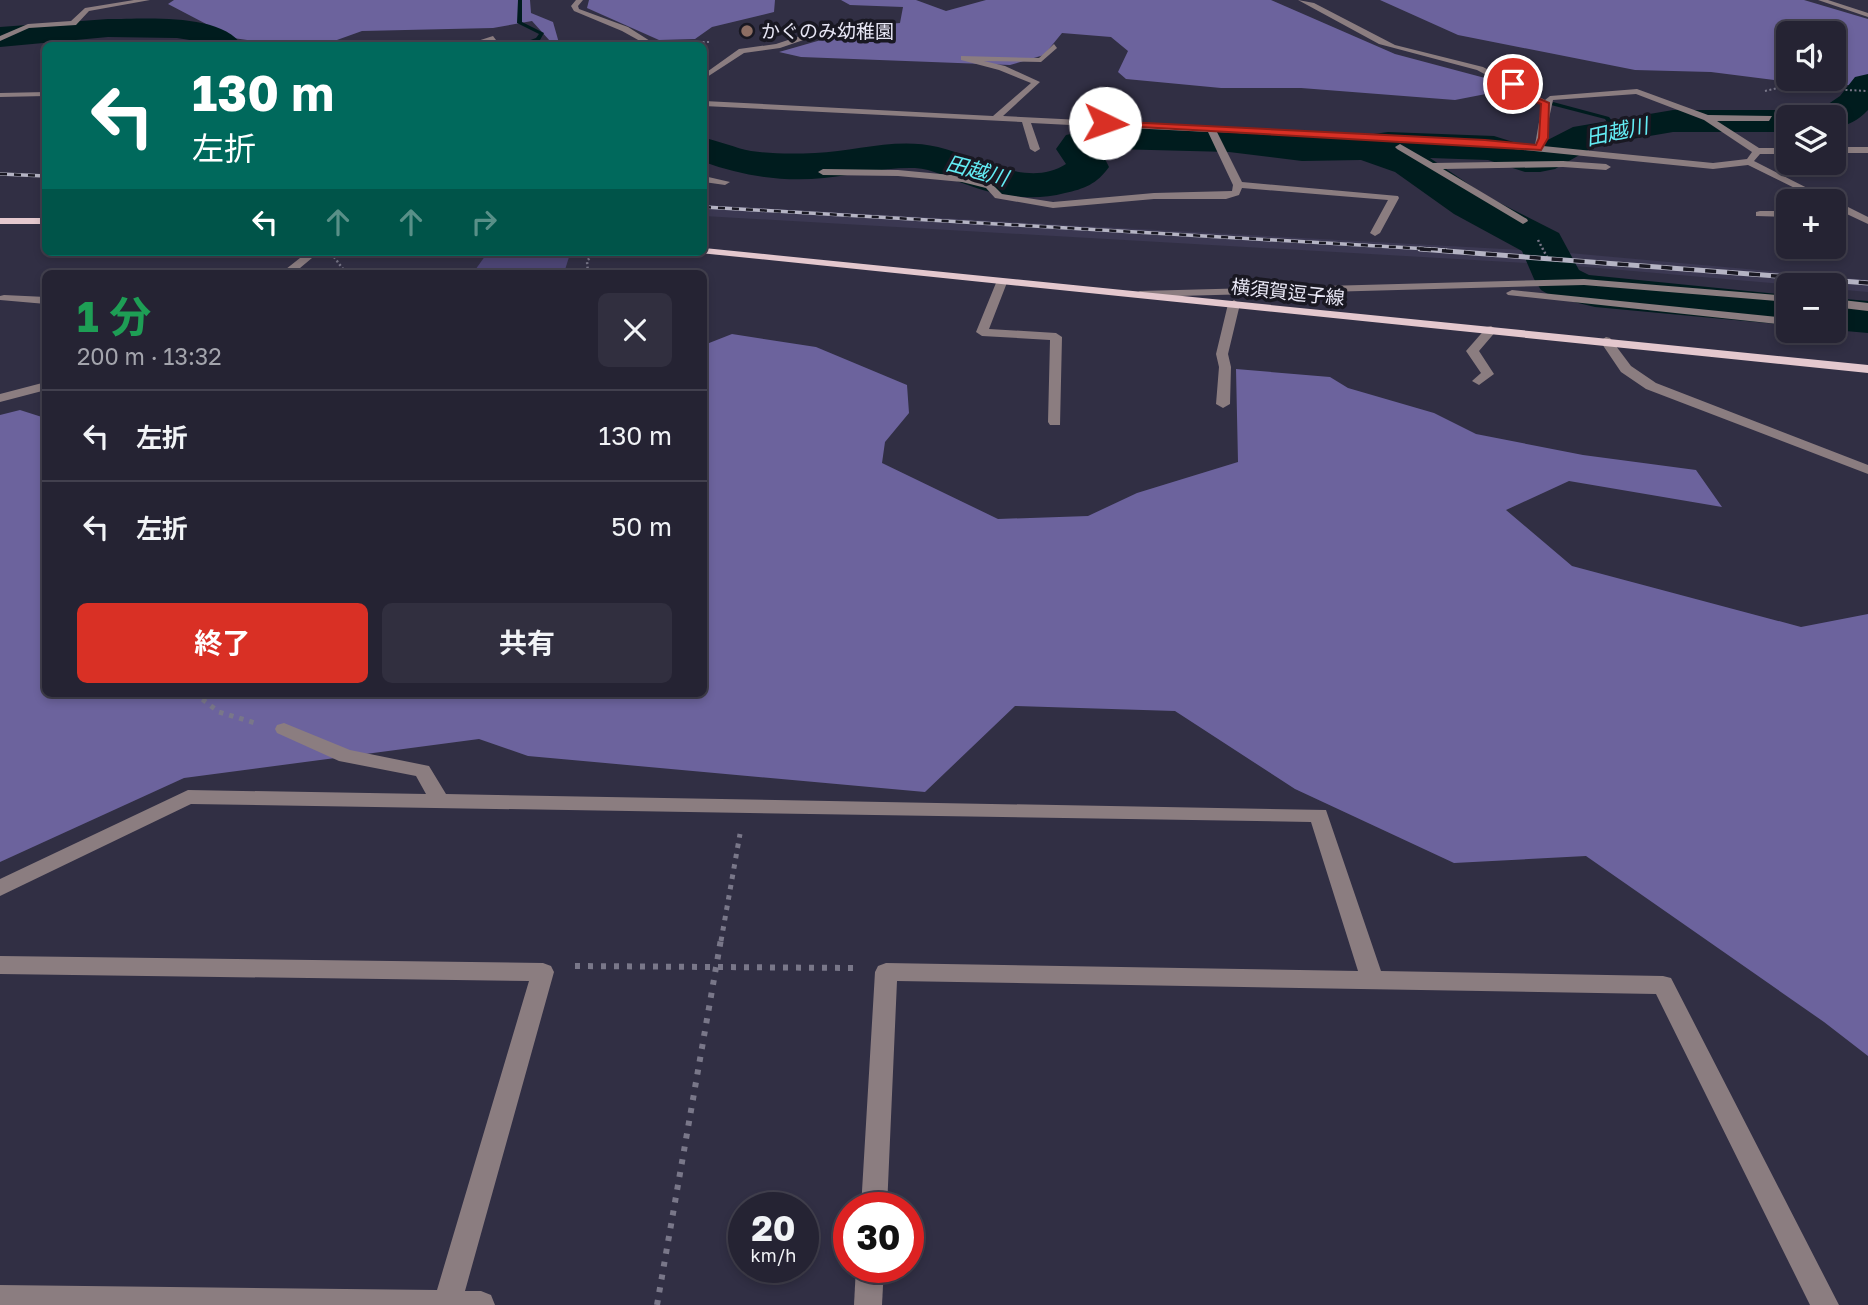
<!DOCTYPE html>
<html lang="ja">
<head>
<meta charset="utf-8">
<style>
	:root { --surface:#252333; --page:#312f3f; --text:#f1f3f6; --muted:#a3a4ac; --line:#42404e; --accent:#d93025 }
	body { margin:0; font-family:"Golos Text","Noto Sans JP",sans-serif; background:var(--page); color:var(--text); height:100vh; display:flex; flex-direction:column; font-size:26px; white-space:nowrap }
	* { box-sizing:border-box; margin:0 }
	p { font-size:23px; color:var(--muted) }
	.icon { flex:none; width:38px; height:38px; fill:none; stroke:currentColor; stroke-width:2; stroke-linecap:round; stroke-linejoin:round }
	.map { position:relative; flex:1; overflow:hidden }
	.panel { position:absolute; left:42px; top:270px; width:665px; height:427px; display:flex; flex-direction:column; background:var(--surface); border-radius:10px; box-shadow:0 4px 10px #0003,0 0 0 2px var(--line) }
	.panel>* { flex:none }
	.top-card { position:absolute; left:42px; top:42px; width:665px; height:214px; border-radius:10px; box-shadow:0 4px 10px #0003,0 0 0 2px var(--line); background:#00695c; color:#fff; overflow:hidden }
	.controls { position:absolute; left:1776px; top:21px; display:grid; gap:14px }
	.controls a { display:grid; place-items:center; width:70px; height:70px; border-radius:10px; background:var(--surface); box-shadow:0 4px 10px #0003,0 0 0 2px var(--line); font-size:35px }
	.speed { position:absolute; left:728px; top:1192px; display:flex; gap:14px; font-size:35px; font-weight:700; text-align:center }
	.speed>* { display:grid; place-content:center; width:91px; height:91px; border-radius:50%; background:var(--surface); box-shadow:0 4px 10px #0003,0 0 0 2px var(--line); line-height:1 }
	.speed small { font-size:18px; font-weight:400 }
	.speed .limit { border:10px solid #d22; background:#fff; color:#111 }
	.pin { position:absolute; display:grid; place-items:center; width:60px; height:60px; color:#fff; margin:-30px; border:4px solid #fff; border-radius:50%; box-shadow:0 2px 7px #0007 }
	.me { position:absolute; width:77px; margin:-38px; rotate:93deg; stroke-linejoin:round; filter:drop-shadow(0 0 5px #0008) }
	.turn { display:flex; align-items:center; gap:24px; height:147px; padding:0 35px; font-size:32px }
	.turn .icon { width:91px; height:91px; stroke-width:2.5 }
	.turn b { display:block; font-size:49px; line-height:60px }
	.lanes { display:flex; align-items:center; height:66px; padding:0 35px; background:#0003; justify-content:center; gap:35px; direction:ltr }
	.lanes .off { opacity:.35 }
	.round { display:grid; place-items:center; flex:none; width:74px; height:74px; border-radius:10px; background:var(--page) }
	.summary { display:flex; align-items:center; justify-content:space-between; height:119px; padding:0 35px }
	h1 { font-size:42px; font-weight:700; line-height:52px; color:#1e9e55 }
	.cta { display:flex; gap:14px; margin-top:auto; padding:14px 35px }
	.cta a { flex:1; height:80px; border-radius:10px; background:var(--accent); color:#fff; font-size:28px; font-weight:700; line-height:80px; text-align:center }
	.cta a+a { background:var(--page); color:var(--text) }
	ul { padding:0; list-style:none }
	li { display:flex; align-items:center; gap:21px; height:91px; padding:0 35px; border-top:2px solid var(--line) }
	li div { flex:1 }
	li b { display:block; font-size:26px }
	li em { font-style:normal }
	.map>svg:first-child { display:block }
	.built { fill:#3b3852 }
	.green { fill:#4d4675 }
	.forest { fill:#6c639d; fill-rule:evenodd }
	.lines { fill:none; stroke-linecap:round; stroke-linejoin:round }
	.stream { fill:#001c1e; fill-rule:evenodd }
	.river { fill:#001c1e; fill-rule:evenodd }
	.path-far3 { stroke:#797789; stroke-width:2; stroke-dasharray:2 2.5; stroke-linecap:butt }
	.path-far2 { stroke:#797789; stroke-width:2.5; stroke-dasharray:2 2.5; stroke-linecap:butt }
	.path-far1 { stroke:#797789; stroke-width:5; stroke-dasharray:4.5 6; stroke-linecap:butt }
	.path { stroke:#797789; stroke-width:6; stroke-dasharray:5 8; stroke-linecap:butt }
	.minor { fill:#8b7d80; fill-rule:evenodd }
	.major { fill:#e4c8ce; fill-rule:evenodd }
	.rail-far1-casing { stroke:#b5b4c4; stroke-width:3.5 }
	.rail-casing { stroke:#b5b4c4; stroke-width:5 }
	.rail-far1 { stroke:#191822; stroke-width:2.5; stroke-dasharray:7; stroke-linecap:butt }
	.rail { stroke:#191822; stroke-width:3.5; stroke-dasharray:11; stroke-linecap:butt }
	.route { fill:#d93025; stroke:#8d1f18; stroke-width:2 }
	.education-dot { fill:#8d6e63; stroke:#191822; stroke-width:2.5 }
	.labels { text-anchor:middle; stroke-width:7; stroke-linejoin:round; paint-order:stroke }
	.far-poi-label { font-size:19px; fill:#e8e7f5; stroke:#191822; text-anchor:start }
	.far-street-label { font-size:19px; fill:#e8e7f5; stroke:#191822 }
	.far-water-label { font-size:21px; font-style:italic; fill:#63edf5; stroke:#191822 }
</style>
</head>
<body>
<div class="map">
<svg width="1868" height="1305" viewBox="0 0 1868 1305">
	<rect width="100%" height="100%" fill="#312f44"/>
	<g class="built">
		<polygon points="704,205 1522,250 1528,263 704,216"/>
		<polygon points="1569,253 1868,280 1868,292 1834,289 1834,285 1793,285 1575,266"/>
	</g>
	<polygon class="green" points="488,252 489,252 569,257 564,273 473,273"/>
	<g class="forest">
		<polygon points="174,0 530,0 531,13 553,22 559,43 506,45 550,41 532,21 493,28 362,31 323,45 288,46 233,38 168,4"/>
		<polygon points="589,0 775,0 774,12 712,27 695,39 659,40 587,8"/>
		<polygon points="841,0 916,0 946,11 986,0 1271,0 1395,54 1485,78 1491,93 1455,100 1301,88 1221,88 1126,79 1118,72 1128,51 1111,37 1062,33 1044,55 1010,65 801,57 779,52 828,38 853,27 900,23 903,7 850,5"/>
		<path d="M1380,0H1804L1868,19V85H1813L1711,72L1635,70L1458,35ZM1788,33H1834V79H1788Z"/>
		<polygon points="732,334 816,347 907,385 909,413 885,442 882,463 998,519 1088,516 1137,493 1238,462 1236,369 1330,377 1348,388 1434,413 1476,434 1583,455 1696,470 1722,507 1569,481 1506,510 1572,566 1801,627 1868,614 1868,1056 1824,1022 1586,856 1454,863 1295,789 1175,711 1015,706 925,792 528,756 479,739 184,778 0,862 0,415 20,410 45,418 46,532 43,534 40,595 45,599 46,693 704,693 704,345"/>
	</g>
	<g class="lines">
		<g class="stream">
			<polygon points="518,0 522,0 522,22 544,33 540,40 523,46 514,46 536,38 539,34 517,23"/>
			<polygon points="1553,102 1609,117 1613,122 1612,132 1609,134 1606,132 1607,122 1605,119 1551,105"/>
		</g>
		<g class="river">
			<path d="M108,19C145,19 220,12 243,46H203L196,41L177,38L108,37L0,47V27Z"/>
			<path d="M1868,74V110C1858,121 1848,125 1834,128V117H1815L1821,109L1840,96L1855,77Z"/>
			<path d="M1673,110H1788L1802,113L1805,117H1788V132H1673L1597,145L1555,169L1540,172H1525L1488,160L1430,158L1486,196L1559,233L1579,270L1589,275L1788,295V325L1595,307L1553,297L1541,290L1534,279L1522,251L1454,214L1395,172L1361,160L1302,161L1229,152L1113,149L1101,151L1109,167C1097,184 1084,189 1065,193C1032,202 997,196 965,184C948,178 933,169 915,168C884,167 854,175 824,178C783,182 742,176 704,162V138C720,141 735,148 751,151C771,154 794,154 815,153C856,151 897,137 938,147C976,156 1028,189 1066,164L1056,149L1066,135L1113,125L1229,128L1302,137L1359,136L1388,132L1494,136L1532,148L1573,127Z"/>
			<polygon points="1834,298 1868,301 1868,333 1834,330"/>
		</g>
		<g class="path-far3">
			<polyline points="680,42 710,42"/>
			<polyline points="1765,91 1782,87 1868,91"/>
		</g>
		<g class="path-far2">
			<polyline points="1538,240 1547,257"/>
			<polyline points="334,257 346,273"/>
			<polyline points="588,273 587,261 595,252"/>
		</g>
		<g class="path-far1">
			<polyline points="194,693 219,712 255,723"/>
			<polyline points="721,941 740,834"/>
		</g>
		<g class="path">
			<polyline points="575,966 853,968"/>
			<polyline points="657,1305 721,939"/>
		</g>
		<g class="minor">
			<polygon points="134,0 150,0 89,11 76,25 29,28 0,41 0,36 28,24 71,21 85,8"/>
			<polygon points="576,0 583,0 578,6 579,9 628,27 658,46 649,46 622,31 574,11 571,6"/>
			<path d="M1298,0L1314,3L1395,45L1483,67L1545,100L1550,96L1637,89L1708,115L1772,116L1769,121H1717L1759,148H1788V154H1760L1754,161L1833,201H1821L1748,165L1713,169L1485,146L1217,132L1242,182L1398,196L1399,198L1380,233L1375,236L1370,233L1388,200L1242,188L1239,195L1226,199H1154L1053,208L995,198L986,188L962,182L898,176L823,175L818,172L823,169L898,170L962,176L992,184L1002,194L1053,202L1154,193L1232,191L1233,185L1208,132L1031,123L1040,149L1035,152L1030,149L1022,122L704,106V101L993,116L1031,83L999,70L961,60V56L1039,58L1054,44L1057,48L1041,62L984,61L1005,66L1040,82L1003,116L1485,140L1535,145L1542,105L1477,70L1379,44ZM1636,94L1704,120L1752,152L1747,159L1713,163L1543,146L1553,100Z"/>
			<polygon points="1818,0 1828,0 1868,13 1868,17"/>
			<polygon points="821,29 824,33 780,48 744,53 704,79 704,74 739,49 776,44"/>
			<polygon points="493,36 496,40 475,46 462,46"/>
			<polygon points="46,92 46,96 0,97 0,93"/>
			<polygon points="1400,144 1433,163 1563,161 1606,164 1611,167 1606,170 1563,167 1443,169 1527,219 1528,221 1523,224 1397,149 1395,147"/>
			<rect x="1834" y="147" width="34" height="6"/>
			<polygon points="704,176 730,182 725,185 704,182"/>
			<polygon points="1833,201 1838,202 1868,217 1868,224 1834,208"/>
			<polygon points="1760,211 1788,211 1788,217 1756,216 1756,212"/>
			<polygon points="294,252 306,252 312,258 294,273 281,273 300,258"/>
			<polygon points="998,278 1008,280 989,329 1056,333 1062,337 1060,425 1050,425 1048,422 1050,340 982,336 976,332"/>
			<polygon points="1584,279 1788,296 1788,302 1584,285 1140,297 1134,294 1140,291"/>
			<polygon points="1512,290 1788,318 1788,325 1508,295 1506,293"/>
			<polygon points="4,295 46,297 46,304 0,300 0,296"/>
			<polygon points="1834,299 1868,303 1868,311 1834,307"/>
			<polygon points="1234,300 1240,304 1228,354 1231,367 1230,404 1223,408 1216,404 1219,367 1216,354 1228,304"/>
			<polygon points="1491,326 1497,330 1479,351 1494,374 1479,385 1472,381 1481,373 1466,351 1487,327"/>
			<polygon points="1606,337 1610,338 1631,366 1656,383 1868,465 1868,474 1646,389 1621,372 1600,341"/>
			<polygon points="46,382 46,390 0,402 0,394"/>
			<polygon points="284,723 350,750 429,766 446,794 1326,810 1381,971 1663,976 1671,978 1839,1305 1810,1305 1656,994 897,981 887,1208 861,1208 875,972 878,966 886,963 1358,971 1311,822 191,804 0,896 0,879 188,790 426,794 416,776 339,761 277,733 275,729 277,725"/>
			<polygon points="0,956 543,963 551,966 554,972 465,1291 481,1291 491,1295 495,1305 0,1305 0,1285 437,1290 529,981 0,974"/>
			<polygon points="856,1267 884,1267 882,1305 854,1305"/>
		</g>
		<g class="major">
			<rect x="0" y="218" width="46" height="6"/>
			<polygon points="704,248 1868,365 1868,373 700,253"/>
		</g>
		<defs>
			<g id="rail-far1">
				<polyline points="0,174 46,176"/>
				<polyline points="704,207 1446,250"/>
			</g>
			<polyline id="rail" points="1420,249 1868,283"/>
		</defs>
		<use href="#rail-far1" class="rail-far1-casing"/>
		<use href="#rail" class="rail-casing"/>
		<use href="#rail-far1" class="rail-far1"/>
		<use href="#rail" class="rail"/>
	</g>
	<polygon class="route" points="1511,83 1516,83 1524,92 1549,103 1548,138 1541,150 1105,125 1101,123 1105,121 1485,140 1536,145 1539,138 1541,104 1519,95"/>
	<circle class="education-dot" cx="747" cy="31" r="7"/>
	<g class="labels">
		<g class="far-poi-label">
			<text x="761" y="38">かぐのみ幼稚園</text>
		</g>
		<g class="far-street-label">
			<text transform="translate(1288 292) rotate(6)" y="7">横須賀逗子線</text>
		</g>
		<g class="far-water-label">
			<text transform="translate(1617 132) rotate(-12)" y="7">田越川</text>
			<text transform="translate(977 171) rotate(15)" y="7">田越川</text>
		</g>
	</g>
</svg>
<div class="controls">
<a><svg class="icon" aria-label="sound" viewBox="0 0 24 24"><path d="M4 9h4l5-4v14l-5-4H4zM17 9q2 3 0 6"/></svg></a>
<a><svg class="icon" aria-label="layers" viewBox="0 0 24 24"><path d="M12 4l9 5-9 5-9-5zM3 14l9 5 9-5"/></svg></a>
<a>+</a>
<a>−</a>
</div>
<div class="speed"><div>20<small>km/h</small></div><div class="limit">30</div></div>
<div class="pin" style="left:1513px;top:84px;background:#d93025"><svg class="icon" aria-label="arrive" viewBox="0 0 24 24"><path d="M6 21V4h12l-3 4 3 4H6"/></svg></div>
<svg class="me" style="left:1105px;top:123px" viewBox="-20 -20 40 40"><circle r="19" fill="#fff"/><path d="M0-13L10 11 0 6-10 11z" fill="#d93025"/></svg>
<div class="top-card">
<div class="turn"><svg class="icon" aria-label="left" viewBox="0 0 24 24"><path d="M17 20v-9H6M10 6l-5 5 5 5"/></svg><div><b>130 m</b>左折</div></div>
<div class="lanes"><svg class="icon" aria-label="left" viewBox="0 0 24 24"><path d="M17 20v-9H6M10 6l-5 5 5 5"/></svg><svg class="icon off" aria-label="ahead" viewBox="0 0 24 24"><path d="M12 20V5M6 11l6-6 6 6"/></svg><svg class="icon off" aria-label="ahead" viewBox="0 0 24 24"><path d="M12 20V5M6 11l6-6 6 6"/></svg><svg class="icon off" aria-label="right" viewBox="0 0 24 24"><path d="M7 20v-9h11M14 6l5 5-5 5"/></svg></div>
</div>
<section class="panel">
<div class="summary"><div><h1>1 分</h1><p>200 m · 13:32</p></div><a class="round"><svg class="icon" aria-label="close" viewBox="0 0 24 24"><path d="M6 6l12 12M18 6L6 18"/></svg></a></div>
<ul>
<li><svg class="icon" aria-label="left" viewBox="0 0 24 24"><path d="M17 20v-9H6M10 6l-5 5 5 5"/></svg><div><b>左折</b></div><em>130 m</em></li>
<li><svg class="icon" aria-label="left" viewBox="0 0 24 24"><path d="M17 20v-9H6M10 6l-5 5 5 5"/></svg><div><b>左折</b></div><em>50 m</em></li>
</ul>
<div class="cta"><a>終了</a><a>共有</a></div>
</section>
</div>
</body>
</html>
